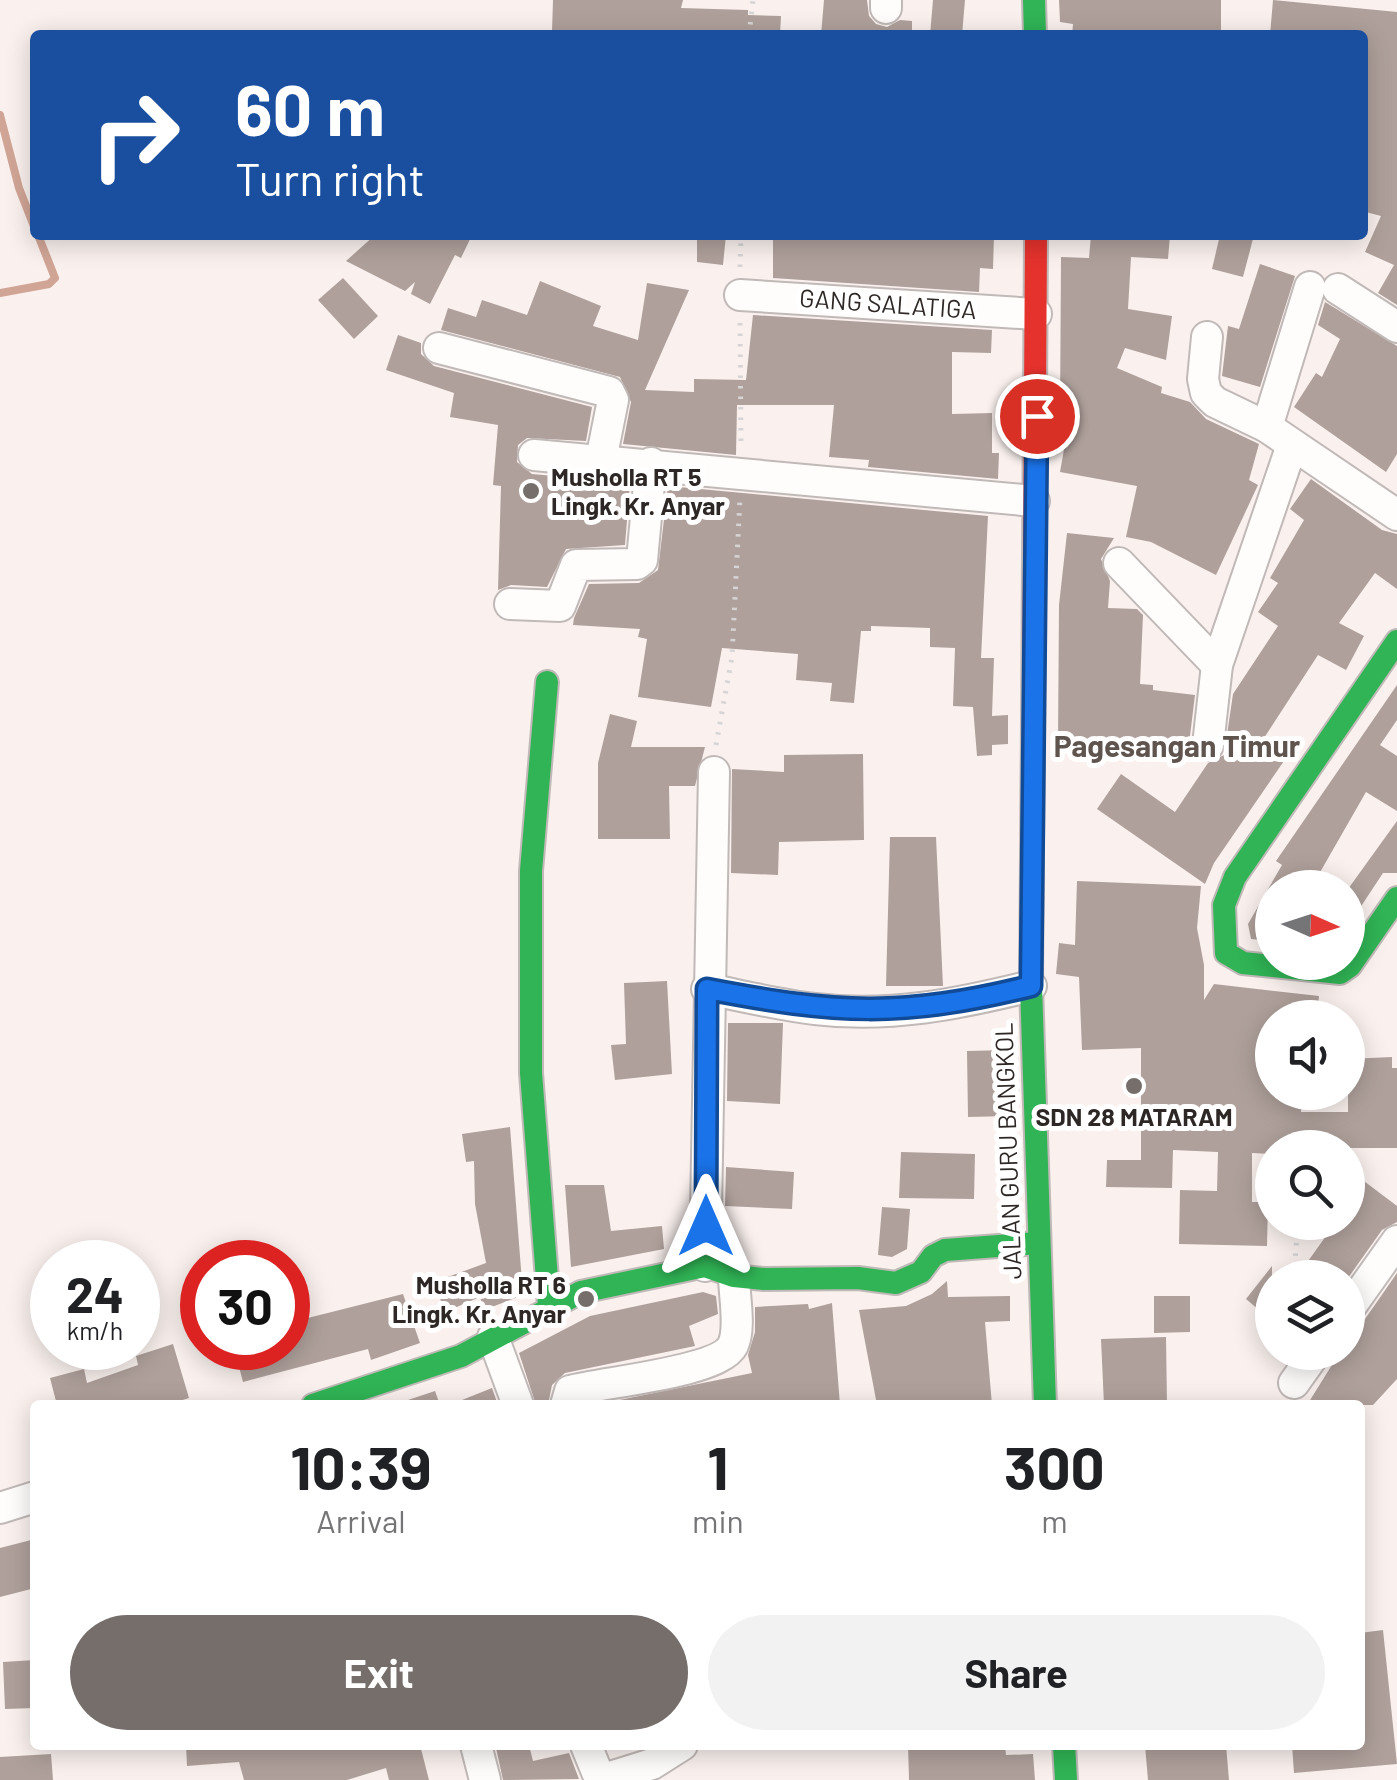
<!DOCTYPE html>
<html lang="en">
<head>
<meta charset="utf-8">
<style>
	:root { --surface:#fff; --page:#f2f2f2; --text:#202124; --muted:#757577; --accent:#756e6b }
	body { margin:0; font-family:Barlow,sans-serif; background:var(--page); color:var(--text); height:100vh; display:flex; flex-direction:column; font-size:38px; white-space:nowrap }
	* { box-sizing:border-box; margin:0 }
	p { font-size:32px; color:var(--muted) }
	.icon { flex:none; width:55px; height:55px; fill:none; stroke:currentColor; stroke-width:2; stroke-linecap:round; stroke-linejoin:round }
	.map { position:relative; flex:1; overflow:hidden }
	.sheet { position:absolute; left:30px; top:1400px; width:1335px; height:350px; display:flex; flex-direction:column; background:var(--surface); border-radius:10px; box-shadow:0 5px 25px #0003 }
	.sheet>* { flex:none }
	.banner { position:absolute; left:30px; top:30px; width:1338px; height:210px; border-radius:10px; box-shadow:0 5px 25px #0003; background:#1a4fa0; color:#fff; overflow:hidden }
	.needle { width:65px; rotate:93deg }
	.fabs { position:absolute; left:1255px; top:870px; display:grid; gap:20px }
	.fabs a { display:grid; place-items:center; width:110px; height:110px; border-radius:50%; background:var(--surface); box-shadow:0 5px 25px #0003; font-size:50px }
	.speed { position:absolute; left:30px; top:1240px; display:flex; gap:20px; font-size:50px; font-weight:700; text-align:center }
	.speed>* { display:grid; place-content:center; width:130px; height:130px; border-radius:50%; background:var(--surface); box-shadow:0 5px 25px #0003; line-height:1 }
	.speed small { font-size:25px; font-weight:400 }
	.speed .limit { border:15px solid #d22; background:#fff; color:#111 }
	.pin { position:absolute; display:grid; place-items:center; width:85px; height:85px; color:#fff; margin:-42px; border:5px solid #fff; border-radius:50%; box-shadow:0 2px 10px #0007 }
	.me { position:absolute; width:110px; margin:-55px; rotate:0deg; stroke-linejoin:round; filter:drop-shadow(0 0 8px #0008) }
	.turn { display:flex; align-items:center; gap:35px; height:210px; padding:0 40px; font-size:45px }
	.turn .icon { width:130px; height:130px; stroke-width:2.5 }
	.turn b { display:block; font-size:70px; line-height:85px }
	.eta { display:flex; justify-content:space-evenly; align-items:center; height:170px; text-align:center }
	.eta b { font-size:60px; font-weight:700; line-height:70px }
	.cta { display:flex; gap:20px; margin-top:auto; padding:20px 40px }
	.cta a { flex:1; height:115px; border-radius:60px; background:var(--accent); color:#fff; font-size:40px; font-weight:700; line-height:115px; text-align:center }
	.cta a+a { background:var(--page); color:var(--text) }
	.map>svg:first-child { display:block }
	.lines { fill:none; stroke-linecap:round; stroke-linejoin:round }
	.stream { stroke:#d1a596; stroke-width:8 }
	.building { fill:#afa09b }
	.street-casing { stroke:#c0b9b7; stroke-width:34 }
	.fast-casing { stroke:#c0b9b7; stroke-width:26 }
	.jam-casing { stroke:#c0b9b7; stroke-width:26 }
	.path { stroke:#d6d4d4; stroke-width:5; stroke-dasharray:2.5 8; stroke-linecap:butt }
	.street { stroke:#fefdfc; stroke-width:30 }
	.fast { stroke:#30b455; stroke-width:22 }
	.jam { stroke:#e5322d; stroke-width:22 }
	.route-casing { stroke:#114b97; stroke-width:25 }
	.route { stroke:#1a73e8; stroke-width:18 }
	.poi-dot { fill:#756e6b; stroke:#fff; stroke-width:4 }
	.labels { text-anchor:middle; stroke-width:10; stroke-linejoin:round; paint-order:stroke }
	.street-label { font-size:25px; fill:#2d2725; stroke:#fff }
	.poi-label { font-size:25px; font-weight:bold; fill:#2d2725; stroke:#fff; text-anchor:start }
	.quarter-label { font-size:30px; font-weight:bold; fill:#60544f; stroke:#fff }
</style>
</head>
<body>
<div class="map">
<svg width="1397" height="1780" viewBox="0 0 1397 1780">
	<rect width="100%" height="100%" fill="#faf1ee"/>
	<g class="lines">
		<g class="stream">
			<polyline points="0,115 19,188 35,229"/>
			<polyline points="0,293 49,284 55,278 38,235"/>
		</g>
	</g>
	<g class="building">
		<polygon points="553,0 683,0 681,8 748,10 748,15 781,16 780,35 552,31"/>
		<polygon points="824,0 867,0 869,16 876,24 887,27 900,20 912,21 912,35 821,35"/>
		<polygon points="933,0 965,0 962,35 930,35"/>
		<polygon points="1059,0 1221,0 1221,35 1072,35 1073,24 1060,22"/>
		<polygon points="1273,0 1397,12 1397,305 1378,293 1394,265 1365,252 1381,216 1362,211 1362,35 1270,35"/>
		<polygon points="375,235 472,235 461,258 455,255 430,304 411,294 415,282 405,291 346,261"/>
		<polygon points="697,235 726,235 723,265 697,262"/>
		<polygon points="773,235 994,235 993,269 980,268 979,292 773,278"/>
		<polygon points="1091,235 1170,235 1168,259 1131,257 1128,309 1172,316 1166,360 1125,348 1117,368 1162,387 1161,393 1190,402 1206,419 1259,444 1249,480 1258,485 1216,575 1151,542 1126,537 1137,486 1060,472 1070,416 1060,416 1061,257 1089,258"/>
		<polygon points="1220,235 1254,235 1243,277 1212,269"/>
		<polygon points="1260,264 1295,276 1260,387 1222,376 1228,326 1239,329"/>
		<polygon points="343,278 378,316 354,339 318,300"/>
		<polygon points="540,281 601,306 593,326 638,340 647,283 689,290 645,390 694,392 694,379 746,380 753,315 992,330 991,353 952,352 952,414 992,413 992,453 999,453 998,479 868,467 869,460 829,457 834,405 737,405 736,455 623,444 631,402 620,377 441,330 448,308 476,317 482,300 527,315"/>
		<polygon points="1325,302 1397,346 1397,454 1386,472 1294,407 1316,373 1322,377 1340,339 1318,325"/>
		<polygon points="398,335 421,343 421,354 434,366 592,407 586,441 527,438 518,445 517,462 532,474 630,483 625,545 566,549 547,587 511,585 498,590 501,486 493,485 498,425 450,417 454,393 386,370"/>
		<polygon points="1311,479 1382,530 1397,534 1397,589 1375,573 1339,623 1364,636 1346,670 1318,655 1262,741 1286,758 1214,863 1205,884 1097,809 1121,774 1175,812 1208,763 1224,755 1233,694 1278,626 1258,612 1278,583 1270,578 1304,520 1290,509"/>
		<polygon points="668,486 988,516 981,658 994,658 992,716 1008,715 1008,744 992,745 992,755 977,756 973,707 953,706 955,648 930,647 930,628 871,626 871,631 861,631 854,703 830,701 832,683 796,680 798,654 722,648 711,707 638,697 647,639 638,637 640,629 573,625 574,618 589,584 639,583 658,570"/>
		<polygon points="1067,533 1114,538 1101,559 1110,581 1108,608 1137,609 1143,615 1140,684 1153,685 1153,690 1195,695 1189,744 1197,760 1136,753 1139,749 1111,745 1058,742 1059,605"/>
		<polygon points="1397,685 1397,720 1380,745 1397,756 1397,811 1366,792 1311,888 1272,888 1271,941 1251,939 1248,924 1282,865 1276,861"/>
		<polygon points="610,714 637,721 631,747 705,747 695,786 669,786 670,839 598,839 598,763"/>
		<polygon points="863,754 864,840 779,842 778,875 731,873 732,769 784,772 784,755"/>
		<polygon points="1397,821 1397,873 1383,873 1348,926 1348,889"/>
		<polygon points="890,837 936,837 943,986 886,986"/>
		<polygon points="1077,881 1201,886 1197,928 1204,965 1204,1000 1214,984 1319,996 1317,1018 1272,1018 1272,1092 1302,1092 1301,1112 1348,1112 1348,1059 1392,1057 1392,1068 1397,1068 1397,1148 1272,1148 1272,1154 1252,1153 1252,1202 1268,1202 1267,1246 1179,1244 1180,1190 1217,1191 1218,1152 1173,1150 1172,1188 1106,1187 1107,1160 1141,1160 1141,1048 1082,1050 1079,977 1056,974 1059,943 1075,945"/>
		<polygon points="667,981 672,1074 615,1080 611,1045 626,1044 624,983"/>
		<polygon points="728,1023 783,1023 780,1104 727,1101"/>
		<polygon points="1008,1050 1010,1116 968,1117 967,1051"/>
		<polygon points="510,1127 523,1295 484,1310 480,1297 445,1312 434,1282 486,1263 475,1204 474,1161 466,1162 462,1134"/>
		<polygon points="901,1152 975,1154 974,1199 899,1198"/>
		<polygon points="726,1167 794,1172 792,1209 725,1206"/>
		<polygon points="1348,1169 1397,1206 1397,1222 1382,1230 1348,1278 1296,1278 1336,1222 1348,1222"/>
		<polygon points="565,1185 604,1185 611,1231 662,1226 664,1249 571,1267"/>
		<polygon points="882,1207 910,1209 907,1249 892,1257 878,1255"/>
		<polygon points="1272,1266 1272,1321 1246,1299"/>
		<polygon points="1397,1273 1397,1379 1373,1405 1307,1405 1340,1352 1348,1352 1348,1329 1363,1322"/>
		<polygon points="947,1281 948,1297 1010,1296 1010,1321 985,1322 992,1405 877,1405 859,1310 906,1306 932,1294"/>
		<polygon points="703,1292 716,1296 718,1314 689,1326 695,1346 565,1373 552,1385 548,1405 536,1405 519,1353 590,1316"/>
		<polygon points="403,1294 420,1343 371,1360 368,1349 243,1382 234,1348 288,1348 288,1323"/>
		<polygon points="1154,1296 1190,1296 1190,1332 1154,1333"/>
		<polygon points="832,1303 840,1405 595,1405 752,1373 748,1355 755,1332 755,1307 808,1304 809,1309"/>
		<polygon points="1166,1337 1167,1405 1104,1405 1101,1339"/>
		<polygon points="173,1344 189,1398 167,1405 57,1405 50,1378 84,1369 87,1383 138,1365 136,1356"/>
		<polygon points="492,1388 498,1405 452,1405 452,1404"/>
		<polygon points="435,1391 440,1405 393,1405"/>
		<polygon points="35,1539 35,1588 0,1597 0,1548"/>
		<polygon points="1383,1630 1397,1764 1294,1773 1292,1745 1360,1745 1360,1633"/>
		<polygon points="35,1660 35,1708 5,1709 3,1662"/>
		<polygon points="186,1745 420,1745 429,1780 389,1780 386,1768 347,1780 244,1780 239,1762 187,1766"/>
		<polygon points="505,1745 529,1745 533,1761 569,1753 579,1779 503,1780 496,1748"/>
		<polygon points="908,1745 1005,1745 1006,1755 1033,1754 1035,1780 909,1780"/>
		<polygon points="1145,1745 1226,1745 1229,1780 1148,1780"/>
		<polygon points="51,1754 53,1780 0,1780 0,1757"/>
	</g>
	<g class="lines">
		<defs>
			<g id="street">
				<polyline points="886,8 886,0"/>
				<polyline points="1338,289 1397,327"/>
				<polyline points="740,295 1036,314"/>
				<polyline points="1207,337 1203,379 1206,393 1215,402 1267,427 1397,515"/>
				<polyline points="439,348 609,392 613,400 601,460"/>
				<polyline points="1267,427 1310,287"/>
				<polyline points="534,455 1034,501"/>
				<polyline points="1119,563 1217,665"/>
				<polyline points="510,604 560,606 576,565 637,564 642,560 651,463"/>
				<polyline points="1208,745 1217,665 1292,445"/>
				<path d="M707,989C743,996 779,1005 815,1009C889,1018 959,1004 1031,986"/>
				<polyline points="705,1266 714,772"/>
				<polyline points="1348,1310 1397,1241"/>
				<polyline points="493,1337 518,1405"/>
				<polyline points="1294,1383 1316,1352"/>
				<path d="M566,1405L570,1391C601,1382 719,1373 733,1345C741,1328 734,1295 734,1276"/>
				<polyline points="0,1508 35,1497"/>
				<polyline points="476,1745 485,1780"/>
				<polyline points="586,1745 597,1772 607,1778 652,1764 682,1745"/>
			</g>
			<g id="fast">
				<polyline points="1034,0 1035,35"/>
				<polyline points="1397,641 1235,877 1224,905 1226,953 1243,963 1340,973 1350,966 1397,898"/>
				<polyline points="547,682 531,871 531,1073 549,1305"/>
				<polyline points="1033,721 1031,986 1045,1405"/>
				<polyline points="313,1405 461,1356 581,1292 705,1266 734,1276 764,1279 858,1278 896,1283 921,1272 933,1256 945,1250 1038,1243"/>
				<polyline points="1064,1745 1066,1780"/>
			</g>
			<polyline id="jam" points="1033,721 1036,235"/>
		</defs>
		<use href="#street" class="street-casing"/>
		<use href="#fast" class="fast-casing"/>
		<use href="#jam" class="jam-casing"/>
		<g class="path">
			<polyline points="749,35 753,0"/>
			<polyline points="740,267 741,235"/>
			<polyline points="740,323 741,447"/>
			<polyline points="716,745 732,657 740,498"/>
			<polyline points="1298,1222 1295,1261 1304,1278"/>
		</g>
		<use href="#street" class="street"/>
		<use href="#fast" class="fast"/>
		<use href="#jam" class="jam"/>
	</g>
	<g class="lines">
		<defs>
			<path id="route" d="M706,1226L707,989C837,1014 901,1018 1031,986L1037,416"/>
		</defs>
		<use href="#route" class="route-casing"/>
		<use href="#route" class="route"/>
	</g>
	<g class="poi-dot">
		<circle cx="531" cy="491" r="10"/>
		<circle cx="1134" cy="1086" r="10"/>
		<circle cx="586" cy="1299" r="10"/>
	</g>
	<g class="labels">
		<g class="street-label">
			<text transform="translate(888 304) rotate(4)" y="9">GANG SALATIGA</text>
			<text transform="translate(1008 1151) rotate(-92)" y="9">JALAN GURU BANGKOL</text>
		</g>
		<g class="poi-label">
			<text x="551" y="486">Musholla RT 5<tspan x="551" dy="29">Lingk. Kr. Anyar</tspan></text>
			<text x="1134" y="1126" text-anchor="middle">SDN 28 MATARAM</text>
			<text x="566" y="1294" text-anchor="end">Musholla RT 6<tspan x="566" dy="29">Lingk. Kr. Anyar</tspan></text>
		</g>
		<g class="quarter-label">
			<text x="1177" y="757">Pagesangan Timur</text>
		</g>
	</g>
</svg>
<div class="fabs">
<a><svg class="needle" viewBox="-14 -14 28 28"><path d="M0-13l5 13h-10z" fill="#e53935"/><path d="M0 13l5-13h-10z" fill="#757577"/></svg></a>
<a><svg class="icon" aria-label="sound" viewBox="0 0 24 24"><path d="M4 9h4l5-4v14l-5-4H4zM17 9q2 3 0 6"/></svg></a>
<a><svg class="icon" aria-label="search" viewBox="0 0 24 24"><circle cx="10" cy="10" r="6"/><path d="M15 15l6 6"/></svg></a>
<a><svg class="icon" aria-label="layers" viewBox="0 0 24 24"><path d="M12 4l9 5-9 5-9-5zM3 14l9 5 9-5"/></svg></a>
</div>
<div class="speed"><div>24<small>km/h</small></div><div class="limit">30</div></div>
<div class="pin" style="left:1037px;top:416px;background:#d93025"><svg class="icon" aria-label="arrive" viewBox="0 0 24 24"><path d="M6 21V4h12l-3 4 3 4H6"/></svg></div>
<svg class="me" style="left:706px;top:1226px" viewBox="-20 -20 40 40"><path d="M0-17L14 15 0 8-14 15z" fill="#1a73e8" stroke="#fff" stroke-width="4"/></svg>
<div class="banner">
<div class="turn"><svg class="icon" aria-label="right" viewBox="0 0 24 24"><path d="M7 20v-9h11M14 6l5 5-5 5"/></svg><div><b>60 m</b>Turn right</div></div>
</div>
<section class="sheet">
<div class="eta">
<div><b>10:39</b><p>Arrival</p></div>
<div><b>1</b><p>min</p></div>
<div><b>300</b><p>m</p></div>
</div>
<div class="cta"><a>Exit</a><a>Share</a></div>
</section>
</div>
</body>
</html>
